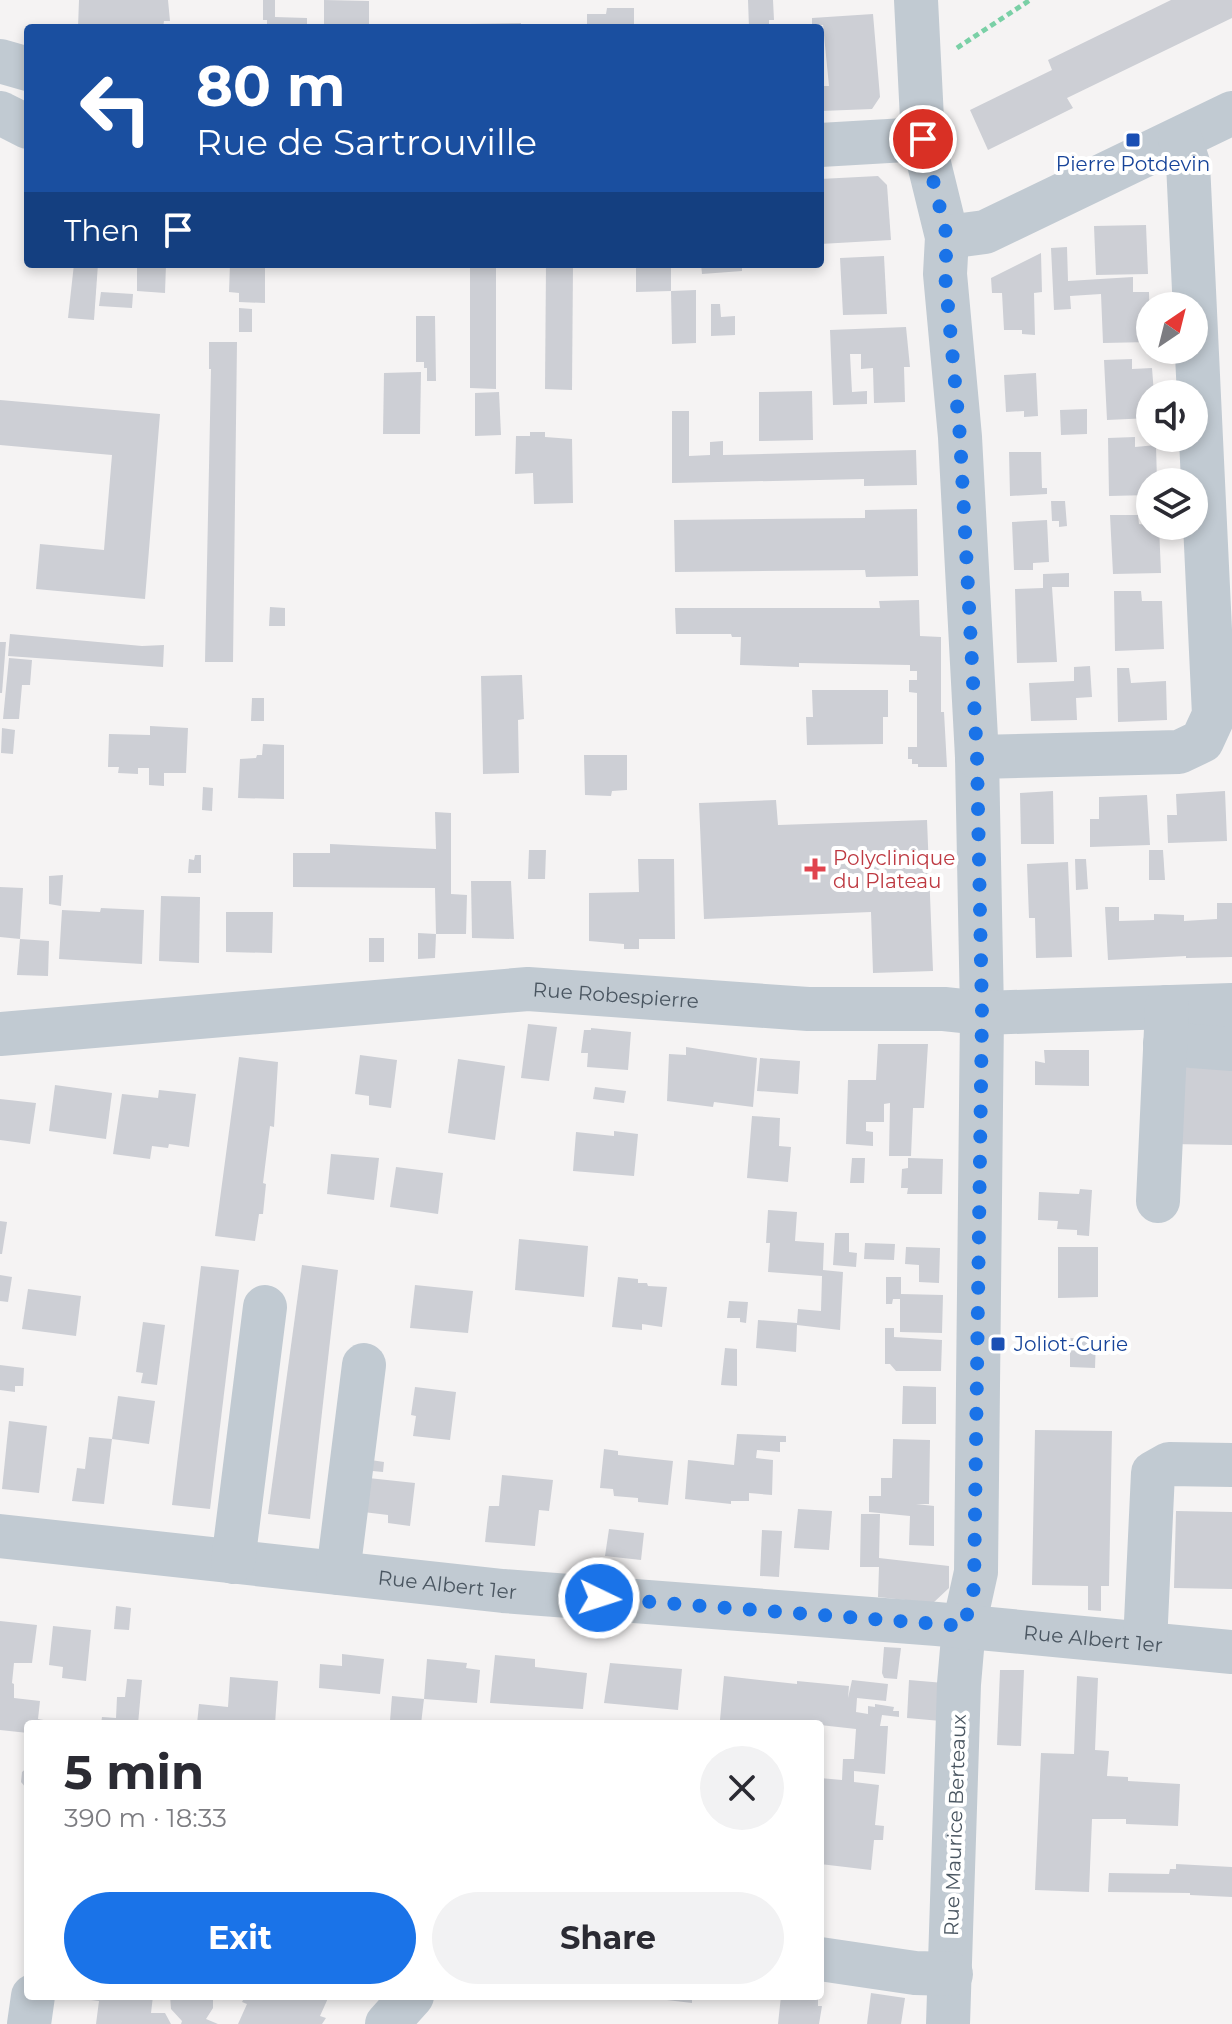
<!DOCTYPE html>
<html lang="en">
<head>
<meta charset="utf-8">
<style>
	:root { --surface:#fff; --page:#f2f2f3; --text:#2b2b33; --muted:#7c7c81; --accent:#1a73e8 }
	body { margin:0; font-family:Montserrat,sans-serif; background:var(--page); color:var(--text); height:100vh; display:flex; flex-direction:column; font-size:30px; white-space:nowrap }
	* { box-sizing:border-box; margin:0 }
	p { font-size:26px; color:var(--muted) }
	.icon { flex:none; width:44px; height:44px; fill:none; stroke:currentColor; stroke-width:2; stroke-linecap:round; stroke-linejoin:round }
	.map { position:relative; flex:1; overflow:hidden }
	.side { position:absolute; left:24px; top:1720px; width:800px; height:280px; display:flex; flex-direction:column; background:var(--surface); border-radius:8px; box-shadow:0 4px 12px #0003 }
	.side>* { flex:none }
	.top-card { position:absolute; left:24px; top:24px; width:800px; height:244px; border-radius:8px; box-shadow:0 4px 12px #0003; background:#1a4fa0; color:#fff; overflow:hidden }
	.needle { width:52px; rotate:35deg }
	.buttons { position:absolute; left:1136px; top:292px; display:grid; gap:16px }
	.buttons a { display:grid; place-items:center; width:72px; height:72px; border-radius:50%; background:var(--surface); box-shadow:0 4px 12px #0003; font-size:40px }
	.pin { position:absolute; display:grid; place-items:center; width:68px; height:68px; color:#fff; margin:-34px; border:4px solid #fff; border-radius:50%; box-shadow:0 2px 8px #0007 }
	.me { position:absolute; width:88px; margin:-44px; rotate:94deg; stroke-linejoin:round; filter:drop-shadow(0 0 6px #0008) }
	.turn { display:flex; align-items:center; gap:28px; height:168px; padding:0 40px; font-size:36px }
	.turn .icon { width:104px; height:104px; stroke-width:2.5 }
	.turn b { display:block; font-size:56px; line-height:68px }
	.then { display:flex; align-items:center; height:76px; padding:0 40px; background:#0003; gap:16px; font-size:30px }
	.round { display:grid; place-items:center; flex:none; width:84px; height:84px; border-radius:42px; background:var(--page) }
	.headline { display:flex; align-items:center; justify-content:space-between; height:136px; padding:0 40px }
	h1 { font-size:48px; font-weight:700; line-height:60px }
	.cta { display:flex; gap:16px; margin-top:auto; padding:16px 40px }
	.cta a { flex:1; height:92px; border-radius:48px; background:var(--accent); color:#fff; font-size:32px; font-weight:700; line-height:92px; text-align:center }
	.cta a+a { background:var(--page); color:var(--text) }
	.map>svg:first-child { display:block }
	.building { fill:#cdcfd5 }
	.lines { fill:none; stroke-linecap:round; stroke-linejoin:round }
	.path { stroke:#7ad0a6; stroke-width:5; stroke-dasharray:6 4; stroke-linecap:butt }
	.minor { stroke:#c1cad2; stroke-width:44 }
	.route { stroke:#1a73e8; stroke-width:14; stroke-dasharray:0 25.2 }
	.transit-dot { fill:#1a4fb4; stroke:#fff; stroke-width:3 }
	.health-dot { fill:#e0444e; stroke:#fff; stroke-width:3 }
	.labels { text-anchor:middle; stroke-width:8; stroke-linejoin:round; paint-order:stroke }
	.transit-label { font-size:20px; fill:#164399; stroke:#fff }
	.health-label { font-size:20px; fill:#be3a42; stroke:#fff; text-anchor:start }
	.street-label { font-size:20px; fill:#4a5661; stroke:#fff }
</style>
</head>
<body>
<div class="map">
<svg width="1232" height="2024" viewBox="0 0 1232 2024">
	<rect width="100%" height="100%" fill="#f5f3f3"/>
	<g class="building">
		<polygon points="79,0 168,0 170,21 164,21 163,28 78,28"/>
		<polygon points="263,0 275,0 275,17 307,18 307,28 267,28 267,20 263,20"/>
		<polygon points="324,0 369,1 369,28 324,28"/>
		<polygon points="748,0 773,0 774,20 769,20 769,28 749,28"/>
		<polygon points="1171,0 1232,0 1232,18 1067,98 1073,108 988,150 970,110 1052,70 1048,60"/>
		<polygon points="607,8 634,8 634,28 587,28 587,14 606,14"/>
		<polygon points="873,14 880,97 872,109 821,111 820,86 829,86 823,25 812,28 812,18"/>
		<polygon points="521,23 521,28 469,28 469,24"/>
		<polygon points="878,176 887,185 891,240 820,244 820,179"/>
		<polygon points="1146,225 1148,274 1096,275 1094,226"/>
		<polygon points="1067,247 1068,281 1133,277 1133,292 1149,292 1150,342 1103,343 1101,294 1070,296 1071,309 1054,310 1051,248"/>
		<polygon points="1041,253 1042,292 1034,293 1035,335 1022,334 1022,330 1004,330 1002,293 992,293 991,278"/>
		<polygon points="884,256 887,314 843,315 840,258"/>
		<polygon points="74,264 98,264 94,320 68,318"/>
		<polygon points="137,264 166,264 165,293 137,291"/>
		<polygon points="230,264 265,264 265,303 239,302 239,293 229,292"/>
		<polygon points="470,264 496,264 496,389 470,388"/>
		<polygon points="546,264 573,264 572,390 545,389"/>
		<polygon points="636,264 671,264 671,291 636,292"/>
		<polygon points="701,264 742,264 742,271 702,274"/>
		<polygon points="696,290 696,343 672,344 671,291"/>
		<polygon points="101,292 133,294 132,308 99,306"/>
		<polygon points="711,304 720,304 721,317 735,316 735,335 711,336"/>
		<polygon points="239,308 252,309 252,332 239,332"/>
		<polygon points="416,316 435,316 436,381 427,381 427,368 424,368 424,362 416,362"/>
		<polygon points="906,327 910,367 904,367 905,402 874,403 873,368 861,369 861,354 850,354 852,392 867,391 867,404 833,405 830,330"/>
		<polygon points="209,342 237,342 233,662 205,662 211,369 209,369"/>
		<polygon points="1132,359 1132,369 1152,368 1154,394 1150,394 1150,418 1107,420 1104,360"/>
		<polygon points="421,372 420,434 383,434 384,373"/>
		<polygon points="1036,373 1038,416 1024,417 1024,411 1006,412 1004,375"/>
		<polygon points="812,391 813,440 759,441 759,392"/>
		<polygon points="499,392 501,435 475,436 475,393"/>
		<polygon points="0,400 160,414 145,599 36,589 40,544 104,550 112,455 0,445"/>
		<polygon points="1087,409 1087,434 1061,435 1060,410"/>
		<polygon points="672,411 689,411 689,456 710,455 710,442 723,441 723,455 916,450 917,485 864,486 864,479 672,483"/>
		<polygon points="530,432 545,432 545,437 572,439 573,503 534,504 533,473 515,474 516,436 530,436"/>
		<polygon points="1135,437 1135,447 1156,445 1157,482 1150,482 1150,495 1109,496 1108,438"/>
		<polygon points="1009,452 1041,452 1042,488 1047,488 1047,494 1010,496"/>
		<polygon points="1051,501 1065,501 1067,526 1059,527 1059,521 1052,521"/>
		<polygon points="917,509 918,576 866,577 865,570 675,572 674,520 865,518 865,510"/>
		<polygon points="1110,515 1138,515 1139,524 1159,526 1161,573 1113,574"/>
		<polygon points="1047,520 1049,562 1033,563 1033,570 1014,570 1012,522"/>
		<polygon points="1069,573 1069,587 1052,587 1057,662 1017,663 1015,589 1043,588 1043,574"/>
		<polygon points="1114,591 1141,591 1142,601 1162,601 1164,649 1115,651"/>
		<polygon points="919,600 920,636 941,637 941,712 944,712 947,767 918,767 918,764 912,764 912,759 908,759 908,747 917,747 917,693 909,692 909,680 917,680 917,671 910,671 910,665 799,663 799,667 740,665 741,637 732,637 731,634 676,634 675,608 880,608 879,601"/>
		<polygon points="270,607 285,608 285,626 269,626"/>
		<polygon points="10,634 142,646 164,645 163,667 8,656"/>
		<polygon points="0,642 6,642 2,693 0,693"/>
		<polygon points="9,658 32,660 30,685 22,685 19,719 3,719"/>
		<polygon points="1090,666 1092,697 1076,698 1077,720 1031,721 1029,683 1074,681 1074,667"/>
		<polygon points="1117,668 1129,668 1131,683 1166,681 1167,720 1118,722"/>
		<polygon points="522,675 524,719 518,720 519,773 483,774 481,676"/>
		<polygon points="812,690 888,690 888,717 883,717 883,744 807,745 806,717 813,717"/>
		<polygon points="252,698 264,698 264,721 251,721"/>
		<polygon points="150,726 188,728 186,773 164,773 164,786 149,785 149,768 138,768 138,774 118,773 119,767 108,767 109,734 150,735"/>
		<polygon points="2,728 15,730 13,754 1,753"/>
		<polygon points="263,744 284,745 284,799 238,798 240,759 256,758 257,755 262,755"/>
		<polygon points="584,755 627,755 627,790 612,791 611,796 585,795"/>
		<polygon points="203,787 213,788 212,811 202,810"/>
		<polygon points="1053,791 1054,844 1021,844 1020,793"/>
		<polygon points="1225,791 1227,841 1168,843 1167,815 1177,815 1176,794"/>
		<polygon points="1147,795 1150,845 1090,847 1090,819 1099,819 1099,797"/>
		<polygon points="776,800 778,825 927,820 933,971 873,973 871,912 704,919 699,803"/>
		<polygon points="435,812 451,813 451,894 467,895 466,934 436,934 435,888 293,887 293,853 330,853 330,844 436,849"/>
		<polygon points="529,850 546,850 545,879 528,879"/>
		<polygon points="1149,850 1163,850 1165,880 1149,880"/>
		<polygon points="195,855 201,855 201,873 188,873 189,859 194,860"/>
		<polygon points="638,859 674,859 675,939 639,939 639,949 624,949 624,944 589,941 589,893 639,892"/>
		<polygon points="1075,859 1086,859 1088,889 1076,890"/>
		<polygon points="1068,862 1072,957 1036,958 1035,918 1029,918 1027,864"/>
		<polygon points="63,875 61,906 49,904 49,876"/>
		<polygon points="471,881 511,881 514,939 472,938"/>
		<polygon points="0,887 23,888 20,939 0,937"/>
		<polygon points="161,896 200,897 199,963 159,961"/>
		<polygon points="1217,903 1232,903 1232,957 1186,958 1186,956 1108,960 1105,907 1119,907 1119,921 1154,920 1154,914 1184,915 1184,921 1217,919"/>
		<polygon points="101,908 144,910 142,964 59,959 62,910 100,912"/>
		<polygon points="226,912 273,912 272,953 226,952"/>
		<polygon points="418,933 436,934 435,958 418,959"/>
		<rect x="369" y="938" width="15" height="24"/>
		<polygon points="20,939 49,941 48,976 17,975"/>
		<polygon points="528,1024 557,1027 549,1081 521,1078"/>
		<polygon points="591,1028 631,1032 628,1070 587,1067 588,1053 581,1053 584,1030 591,1030"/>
		<polygon points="878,1044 928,1044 924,1108 913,1108 911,1156 889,1156 890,1103 884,1104 884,1122 866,1122 866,1131 873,1132 873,1146 846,1144 848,1080 876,1080"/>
		<polygon points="686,1047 757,1058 753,1107 714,1102 713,1107 667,1101 669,1054 686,1055"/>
		<polygon points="1044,1050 1089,1050 1089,1086 1035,1085 1035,1061 1045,1063"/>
		<polygon points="360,1055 397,1060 391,1108 369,1105 369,1096 355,1094"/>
		<polygon points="239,1057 278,1062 274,1127 270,1126 263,1183 266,1184 263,1214 259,1214 255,1241 215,1236"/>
		<polygon points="760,1058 800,1061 798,1094 757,1091"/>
		<polygon points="458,1059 505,1066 495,1140 448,1133"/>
		<polygon points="1174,1067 1232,1068 1232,1145 1170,1144"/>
		<polygon points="55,1085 112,1093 106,1139 49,1131"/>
		<polygon points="595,1087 626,1091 624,1103 593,1099"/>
		<polygon points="159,1090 196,1094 189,1147 169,1144 168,1148 152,1146 150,1159 113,1154 122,1094 158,1098"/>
		<polygon points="0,1099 36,1103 30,1144 0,1140"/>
		<polygon points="752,1116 780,1118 779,1146 791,1147 788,1182 747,1178"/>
		<polygon points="614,1131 638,1134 634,1176 573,1171 576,1132 614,1136"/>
		<polygon points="331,1154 379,1158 374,1200 327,1194"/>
		<polygon points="852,1158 865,1158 864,1183 850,1183"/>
		<polygon points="908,1158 943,1159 942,1194 907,1194 908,1188 901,1188 902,1169 908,1168"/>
		<polygon points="396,1167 443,1173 438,1214 390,1207"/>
		<polygon points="1080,1189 1092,1190 1089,1236 1077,1235 1077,1230 1057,1229 1058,1221 1038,1220 1039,1192 1079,1194"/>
		<polygon points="768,1210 797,1212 795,1241 824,1243 823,1270 843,1272 840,1330 797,1325 796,1352 756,1348 758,1320 797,1323 798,1309 821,1311 822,1276 768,1272 770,1243 766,1243"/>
		<polygon points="0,1221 7,1222 2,1254 0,1254"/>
		<polygon points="835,1233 849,1233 849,1252 857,1253 856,1267 833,1265"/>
		<polygon points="519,1239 588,1246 584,1297 515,1290"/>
		<polygon points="865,1243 895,1244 894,1260 864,1259"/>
		<polygon points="906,1247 940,1248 939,1283 919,1282 919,1265 905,1264"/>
		<polygon points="1058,1247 1098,1247 1098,1297 1058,1298"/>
		<polygon points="302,1265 338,1270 310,1519 268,1514"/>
		<polygon points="201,1266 239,1270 210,1509 172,1505"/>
		<polygon points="0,1275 12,1277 8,1302 0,1301"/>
		<polygon points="618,1277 638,1279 638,1283 647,1283 648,1286 667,1287 662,1327 642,1324 642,1330 612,1327"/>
		<polygon points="886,1277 901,1277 901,1294 943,1295 942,1333 900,1332 900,1299 893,1299 892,1304 886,1304"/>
		<polygon points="415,1285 473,1291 468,1333 410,1328"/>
		<polygon points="28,1289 81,1296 76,1336 22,1329"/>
		<polygon points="729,1301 748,1302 746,1323 740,1322 740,1318 727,1318"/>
		<polygon points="143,1322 165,1325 157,1385 141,1383 143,1373 136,1372"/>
		<polygon points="885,1328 894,1328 894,1337 942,1340 941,1371 896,1371 890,1364 885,1364"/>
		<polygon points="1070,1338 1096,1339 1095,1368 1070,1367"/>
		<polygon points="725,1348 737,1349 737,1386 721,1385"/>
		<polygon points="0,1365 24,1368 23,1386 15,1386 15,1392 0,1390"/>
		<polygon points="903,1386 936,1387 936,1424 902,1424"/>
		<polygon points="415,1387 456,1392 450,1440 413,1436 416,1416 411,1415"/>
		<polygon points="118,1396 155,1401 149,1444 112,1439"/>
		<polygon points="9,1421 47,1426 39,1493 2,1489"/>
		<polygon points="1035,1430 1112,1431 1109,1586 1101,1586 1101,1611 1088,1610 1088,1586 1032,1585"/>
		<polygon points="737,1434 786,1436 786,1442 780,1442 780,1452 757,1450 756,1458 773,1460 772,1495 749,1493 749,1501 731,1501 731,1504 685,1499 688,1460 734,1465"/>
		<polygon points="89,1437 112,1439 104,1504 72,1501 77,1468 85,1469"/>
		<polygon points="893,1439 930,1440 929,1504 916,1504 934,1506 934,1546 909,1545 910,1516 869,1512 869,1496 881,1496 881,1478 892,1478"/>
		<polygon points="604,1449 618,1451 618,1455 673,1461 668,1505 638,1502 638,1498 614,1496 613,1489 600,1488"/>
		<polygon points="364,1459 384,1462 383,1472 362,1470"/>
		<polygon points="502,1475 553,1480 549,1511 539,1510 535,1546 485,1542 489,1506 499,1506"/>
		<polygon points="359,1477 415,1483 410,1526 388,1523 388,1515 355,1511"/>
		<polygon points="798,1509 832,1511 829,1550 794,1548"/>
		<polygon points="1176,1511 1232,1512 1232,1589 1174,1588"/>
		<polygon points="861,1514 880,1514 879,1558 949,1566 949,1588 933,1603 878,1597 879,1567 860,1567"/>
		<polygon points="609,1529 644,1533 641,1560 605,1556"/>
		<polygon points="762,1530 782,1531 779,1577 760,1576"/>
		<polygon points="116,1606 131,1608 129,1630 114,1629"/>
		<polygon points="0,1621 37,1625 32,1663 14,1663 12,1683 14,1684 14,1698 40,1701 38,1719 66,1724 28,1724 28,1733 0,1730"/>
		<polygon points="53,1626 91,1630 86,1681 62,1678 63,1667 49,1665"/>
		<polygon points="884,1647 901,1648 897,1679 884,1678 882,1673"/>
		<polygon points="342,1654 384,1659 380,1694 319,1688 320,1664 342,1666"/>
		<polygon points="495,1655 535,1659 535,1667 587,1673 583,1709 490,1703"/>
		<polygon points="427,1659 467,1663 466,1668 480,1670 477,1703 424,1699"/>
		<polygon points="610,1663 682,1669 678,1710 604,1703"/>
		<polygon points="1000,1670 1024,1670 1021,1746 997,1745"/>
		<polygon points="724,1676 797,1684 797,1681 849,1686 848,1698 852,1680 888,1684 886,1701 857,1698 856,1712 868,1714 868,1706 875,1707 875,1704 894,1707 893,1711 899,1711 899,1717 882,1715 880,1726 888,1726 885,1774 854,1771 854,1782 879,1785 875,1825 884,1826 883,1840 874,1840 871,1870 820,1864 820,1778 842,1780 843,1759 854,1759 856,1729 793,1722 754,1724 720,1720"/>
		<polygon points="1077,1676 1098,1678 1095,1750 1109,1751 1107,1776 1128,1777 1128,1781 1180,1784 1178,1826 1126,1824 1126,1819 1092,1819 1089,1892 1035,1890 1041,1753 1074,1754"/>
		<polygon points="230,1677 278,1681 275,1724 197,1724 199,1704 228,1707"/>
		<polygon points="127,1679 142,1680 138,1724 101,1724 102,1717 116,1718 117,1697 125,1697"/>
		<polygon points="909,1680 944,1683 941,1721 907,1718"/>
		<polygon points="392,1696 424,1699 421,1724 390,1721"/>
		<polygon points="28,1767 28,1788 26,1788 21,1782 22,1772"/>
		<polygon points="1176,1864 1232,1867 1232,1897 1190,1895 1190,1893 1108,1892 1109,1873 1169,1874 1170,1869 1176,1869"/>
		<polygon points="871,1993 905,1998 901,2024 867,2024"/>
		<polygon points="92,1996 153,1996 151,2013 165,2013 171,2024 96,2024 99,2001 91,2000"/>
		<polygon points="170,1996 213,1996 213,2008 206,2019 218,2024 181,2024 182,2021 171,2009"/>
		<polygon points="245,1996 329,1996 320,2016 326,2018 322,2024 238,2024 247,2004 242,2002"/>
		<polygon points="650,1996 692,1996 692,2003 650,1998"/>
		<polygon points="781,1996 818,1996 818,2006 822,2006 819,2024 778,2024"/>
	</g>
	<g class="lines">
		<polyline class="path" points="957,48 1030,0"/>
		<g class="minor">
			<polyline points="916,0 923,139 947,237 945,274 960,437 977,757 982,1013 976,1572 964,1626 959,1684 948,2024"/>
			<polyline points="0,61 28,69"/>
			<polyline points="0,113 28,127"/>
			<polyline points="820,145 923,139"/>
			<polyline points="947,237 985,232 1232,113"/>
			<polyline points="977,757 1179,752 1202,741 1214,715 1188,163 1180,139"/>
			<path id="s1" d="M0,1034L528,989L808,1009H944L982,1013L1232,1005"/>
			<polyline points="1165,1044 1232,1049"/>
			<polyline points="1158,1201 1167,1007"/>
			<path id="s2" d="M0,1536L503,1591L937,1624L1232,1652"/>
			<polyline points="233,1562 265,1307"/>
			<polyline points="338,1573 364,1365"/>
			<polyline points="1145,1643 1153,1473 1169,1464 1232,1465"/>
			<polyline points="820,1959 915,1973 951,1974"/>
			<polyline points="29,2024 33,1996"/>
			<polyline points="387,2024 412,1996"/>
		</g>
	</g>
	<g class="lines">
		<polyline class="route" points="599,1598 964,1626 974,1588 982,1013 977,757 960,437 945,274 947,237 923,139"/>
	</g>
	<g class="transit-dot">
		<rect x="1125" y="132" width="16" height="16" rx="4"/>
		<rect x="990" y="1336" width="16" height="16" rx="4"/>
	</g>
	<path class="health-dot" d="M811 857h8v8h8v8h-8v8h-8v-8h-8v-8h8z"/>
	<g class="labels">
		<g class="transit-label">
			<text x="1133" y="171">Pierre Potdevin</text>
			<text x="1014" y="1351" text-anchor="start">Joliot-Curie</text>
		</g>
		<g class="health-label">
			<text x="833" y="865">Polyclinique<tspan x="833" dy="23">du Plateau</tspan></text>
		</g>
		<g class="street-label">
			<text dy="7" stroke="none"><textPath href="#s1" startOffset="618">Rue Robespierre</textPath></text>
			<text dy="7" stroke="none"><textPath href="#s2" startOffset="450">Rue Albert 1er</textPath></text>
			<text dy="7" stroke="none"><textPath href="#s2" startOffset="1098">Rue Albert 1er</textPath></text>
			<text transform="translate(955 1825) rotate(-88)" y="7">Rue Maurice Berteaux</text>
		</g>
	</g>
</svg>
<div class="buttons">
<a><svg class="needle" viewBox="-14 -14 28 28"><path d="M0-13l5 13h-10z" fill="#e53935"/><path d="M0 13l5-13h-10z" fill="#7c7c81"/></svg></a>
<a><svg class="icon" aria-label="sound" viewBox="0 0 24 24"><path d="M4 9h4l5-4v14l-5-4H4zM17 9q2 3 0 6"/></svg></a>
<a><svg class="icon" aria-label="layers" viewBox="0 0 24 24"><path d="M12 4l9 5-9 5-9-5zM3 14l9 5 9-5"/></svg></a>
</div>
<div class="pin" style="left:923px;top:139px;background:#d93025"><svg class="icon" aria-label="arrive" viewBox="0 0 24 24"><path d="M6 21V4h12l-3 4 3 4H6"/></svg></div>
<svg class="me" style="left:599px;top:1598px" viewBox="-20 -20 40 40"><circle r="17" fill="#1a73e8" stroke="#fff" stroke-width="3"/><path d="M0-11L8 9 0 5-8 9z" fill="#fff"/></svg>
<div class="top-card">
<div class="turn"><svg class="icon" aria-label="left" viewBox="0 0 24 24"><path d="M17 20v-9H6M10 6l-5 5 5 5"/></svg><div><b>80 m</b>Rue de Sartrouville</div></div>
<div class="then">Then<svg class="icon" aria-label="arrive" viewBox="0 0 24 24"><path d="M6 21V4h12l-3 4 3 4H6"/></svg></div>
</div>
<section class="side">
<div class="headline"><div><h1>5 min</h1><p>390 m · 18:33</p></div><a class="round"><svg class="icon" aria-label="close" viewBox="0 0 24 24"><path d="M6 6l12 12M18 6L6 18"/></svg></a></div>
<div class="cta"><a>Exit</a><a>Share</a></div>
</section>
</div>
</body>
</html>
